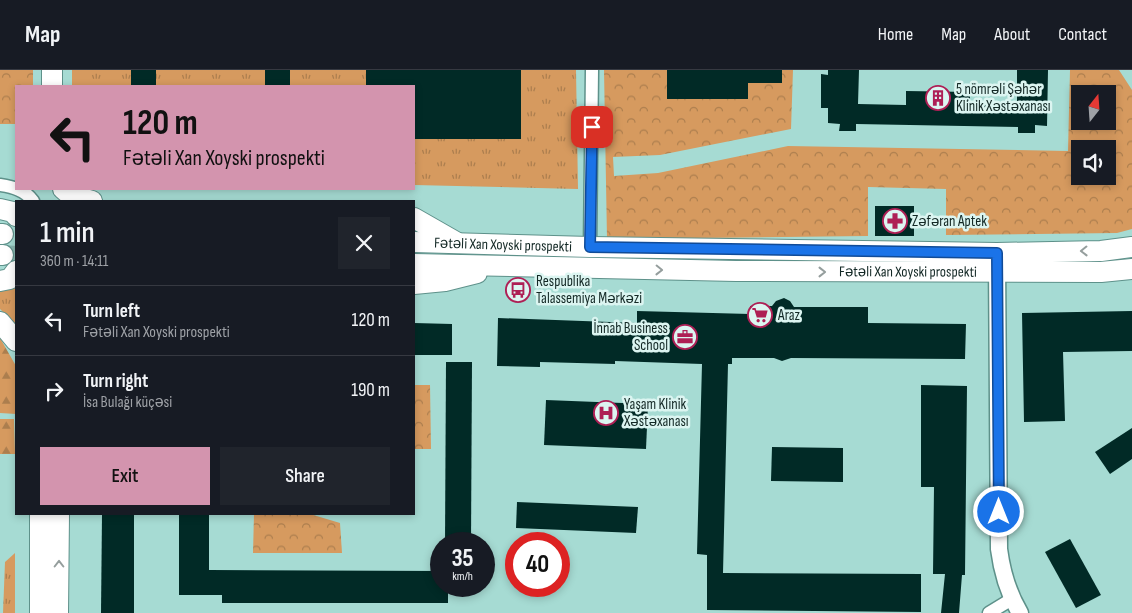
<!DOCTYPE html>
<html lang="en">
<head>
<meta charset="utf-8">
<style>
	:root { --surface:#171b24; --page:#20242c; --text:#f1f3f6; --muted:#9ea1a6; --line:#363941; --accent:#d394ae }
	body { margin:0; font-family:"Sofia Sans Condensed",sans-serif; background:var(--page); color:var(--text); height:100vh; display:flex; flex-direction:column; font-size:19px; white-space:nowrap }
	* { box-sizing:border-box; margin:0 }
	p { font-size:16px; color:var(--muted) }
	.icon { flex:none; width:28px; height:28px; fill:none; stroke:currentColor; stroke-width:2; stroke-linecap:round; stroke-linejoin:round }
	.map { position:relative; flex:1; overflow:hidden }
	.side { position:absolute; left:15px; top:130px; width:400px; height:315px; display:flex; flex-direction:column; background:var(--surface); border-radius:0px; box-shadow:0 2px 8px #0003 }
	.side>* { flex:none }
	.hud { position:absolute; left:15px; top:15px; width:400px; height:105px; border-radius:0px; box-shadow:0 2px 8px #0003; background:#d394ae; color:#111; overflow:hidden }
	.needle { width:32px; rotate:17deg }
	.tools { position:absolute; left:1071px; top:15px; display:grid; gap:10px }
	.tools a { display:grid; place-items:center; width:45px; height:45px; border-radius:0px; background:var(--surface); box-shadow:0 2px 8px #0003; font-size:25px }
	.speed { position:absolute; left:430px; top:462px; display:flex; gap:10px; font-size:25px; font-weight:700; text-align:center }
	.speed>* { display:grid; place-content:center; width:65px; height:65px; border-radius:50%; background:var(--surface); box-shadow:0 2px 8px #0003; line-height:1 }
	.speed small { font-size:12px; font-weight:400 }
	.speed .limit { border:8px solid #d22; background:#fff; color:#111 }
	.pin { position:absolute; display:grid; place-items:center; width:42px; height:42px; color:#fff; margin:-21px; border-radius:10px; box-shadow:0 2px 8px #0006 }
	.me { position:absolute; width:55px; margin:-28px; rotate:0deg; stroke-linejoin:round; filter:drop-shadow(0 0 4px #0008) }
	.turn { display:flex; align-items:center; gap:18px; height:105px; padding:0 25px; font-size:22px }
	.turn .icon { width:65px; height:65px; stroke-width:2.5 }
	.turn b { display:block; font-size:35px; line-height:42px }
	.round { display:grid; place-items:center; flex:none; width:52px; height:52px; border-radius:0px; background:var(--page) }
	.head { display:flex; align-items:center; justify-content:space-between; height:85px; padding:0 25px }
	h1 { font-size:30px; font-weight:600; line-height:38px }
	.action { display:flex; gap:10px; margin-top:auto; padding:10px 25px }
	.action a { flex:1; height:58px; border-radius:0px; background:var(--accent); color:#111; font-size:20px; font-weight:600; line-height:58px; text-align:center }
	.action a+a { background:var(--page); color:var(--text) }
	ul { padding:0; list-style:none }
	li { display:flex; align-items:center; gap:15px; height:70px; padding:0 25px; border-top:1px solid var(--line) }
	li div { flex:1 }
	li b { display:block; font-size:19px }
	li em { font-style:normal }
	header { display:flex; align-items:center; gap:30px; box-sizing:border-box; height:70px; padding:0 25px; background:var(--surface); border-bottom:1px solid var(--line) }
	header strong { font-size:24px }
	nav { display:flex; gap:28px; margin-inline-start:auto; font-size:18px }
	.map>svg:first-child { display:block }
	.grass { fill:url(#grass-tufts) }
	.forest { fill:url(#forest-firs) }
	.park { fill:url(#park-crowns); fill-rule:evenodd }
	.building { fill:#012a26 }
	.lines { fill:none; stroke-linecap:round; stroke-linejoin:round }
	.primary-tunnel { stroke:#89b7b0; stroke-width:20; stroke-dasharray:20 10; stroke-linecap:butt }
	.minor-casing { stroke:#5e918a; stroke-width:15 }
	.tertiary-casing { stroke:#5e918a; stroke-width:19 }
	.primary-casing { stroke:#5e918a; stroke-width:22 }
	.minor { stroke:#fff; stroke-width:12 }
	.tertiary { stroke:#fff; stroke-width:16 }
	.primary { stroke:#fff; stroke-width:20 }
	.oneway { stroke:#959e9d }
	.route-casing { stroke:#114b97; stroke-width:12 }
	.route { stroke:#1a73e8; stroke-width:9 }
	.labels { text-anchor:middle; stroke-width:5; stroke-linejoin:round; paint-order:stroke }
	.poi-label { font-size:15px; fill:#132825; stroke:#dcf5f1; text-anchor:start }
	.street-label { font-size:15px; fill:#132825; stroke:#dcf5f1 }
</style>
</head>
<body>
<header>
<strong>Map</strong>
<nav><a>Home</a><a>Map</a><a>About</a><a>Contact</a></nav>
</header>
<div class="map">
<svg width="1132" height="543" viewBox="0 0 1132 543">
	<defs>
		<pattern id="grass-tufts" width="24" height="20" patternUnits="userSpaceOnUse" patternTransform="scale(1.25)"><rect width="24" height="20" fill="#d69a5f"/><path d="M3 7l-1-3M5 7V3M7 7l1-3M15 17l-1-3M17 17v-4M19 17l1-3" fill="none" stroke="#ac7e4e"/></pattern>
		<pattern id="forest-firs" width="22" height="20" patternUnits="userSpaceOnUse" patternTransform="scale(1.25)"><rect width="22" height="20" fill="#d69a5f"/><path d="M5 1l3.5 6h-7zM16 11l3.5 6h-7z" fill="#ac7e4e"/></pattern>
		<pattern id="park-crowns" width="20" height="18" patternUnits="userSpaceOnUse" patternTransform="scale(1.25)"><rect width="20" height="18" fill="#d69a5f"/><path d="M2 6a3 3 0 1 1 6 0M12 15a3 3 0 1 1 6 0" fill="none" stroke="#ac7e4e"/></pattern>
	</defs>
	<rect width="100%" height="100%" fill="#a6dbd3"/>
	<g class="grass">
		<polygon points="72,0 576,0 578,119 414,115 414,16 72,16"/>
		<polygon points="16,218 16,255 0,239 0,219"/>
		<polygon points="15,483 15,543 3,543 5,492"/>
	</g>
	<g class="forest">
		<polygon points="0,268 16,296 16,344 0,343"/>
		<polygon points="0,349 14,349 15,384 0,384"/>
	</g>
	<g class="park">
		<polygon points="0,0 33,0 33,16 16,16 16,54 0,54"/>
		<path d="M604,0H667V29H748V13H782V0H793L791,59L660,85L613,87L614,106L658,103L788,76L1068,81L1070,0H1119L1132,20V159L1117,163L946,165V119L868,117V166L607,169ZM1080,24H1108V51H1080ZM1080,79H1108V106H1080Z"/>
		<polygon points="414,315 430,315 431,379 414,379"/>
		<polygon points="254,444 310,444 340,453 342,483 253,483"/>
	</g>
	<g class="building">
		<rect x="131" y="0" width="25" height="16"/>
		<rect x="265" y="0" width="25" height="16"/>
		<polygon points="366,0 521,0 521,69 414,69 414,16 366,16"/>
		<polygon points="667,0 782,0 782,13 748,13 748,29 667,29"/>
		<polygon points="828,0 859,0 858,34 906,35 906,21 970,22 970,35 1017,36 1017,0 1048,0 1047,56 1035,55 1035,63 1018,63 1018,57 856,54 856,61 839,61 840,54 828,53 828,38 821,38 821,4 828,5"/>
		<rect x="875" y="136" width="39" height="30"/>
		<polygon points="784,228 790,231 794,237 868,237 868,253 966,254 965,289 791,288 782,291 774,288 732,288 732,294 728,294 723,503 921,504 921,542 707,540 707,485 697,484 702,294 615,291 615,294 540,292 540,297 497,296 498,248 637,253 637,241 750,244 750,236 772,236 776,231"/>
		<polygon points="1132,241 1132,281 1063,282 1065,351 1024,352 1022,243"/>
		<polygon points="414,253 452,254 452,285 414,285"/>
		<polygon points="446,292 472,292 471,474 445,474"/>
		<polygon points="921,315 967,316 965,505 962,505 959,543 941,543 945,504 933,504 934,417 921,417"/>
		<polygon points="546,330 648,334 646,379 544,375"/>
		<polygon points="1132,358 1132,389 1110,404 1095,382"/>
		<polygon points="772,377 843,378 843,412 771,411"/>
		<polygon points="517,432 638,437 636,463 516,458"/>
		<polygon points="102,444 134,444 134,543 101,543"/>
		<polygon points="179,444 209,444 209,500 441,501 441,516 448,516 448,533 222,533 222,525 179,525"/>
		<polygon points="1070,469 1101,525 1076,538 1045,482"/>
	</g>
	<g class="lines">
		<polyline class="primary-tunnel" points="3,185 16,186"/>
		<defs>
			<g id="minor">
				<path d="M0,115C13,117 25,120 33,131"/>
				<polyline points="590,177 592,0"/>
				<polyline points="989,543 1012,529"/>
			</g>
			<path id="tertiary" d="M997,189L999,479C1002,502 1008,523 1020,543"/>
			<g id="primary">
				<polyline points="52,16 52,0"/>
				<polyline points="63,119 70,125 92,131"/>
				<polyline points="0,139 13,142 16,146"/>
				<polyline points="414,148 456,172"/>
				<polyline points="0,164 3,164"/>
				<path id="s1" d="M414,172L590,177L997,183L1101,181L1132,177"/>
				<polyline points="0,185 3,185"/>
				<path id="s2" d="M414,194L736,201L1101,202L1132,199"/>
				<polyline points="0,211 10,209 16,201"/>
				<polyline points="414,214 445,211 477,203"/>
				<polyline points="0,252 16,271"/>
				<polyline points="40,543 40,444"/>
				<polyline points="58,543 59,444"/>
			</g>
		</defs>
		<use href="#minor" class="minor-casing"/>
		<use href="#tertiary" class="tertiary-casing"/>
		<use href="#primary" class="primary-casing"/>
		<use href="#minor" class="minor"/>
		<use href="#tertiary" class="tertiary"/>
		<use href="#primary" class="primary"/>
	</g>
	<defs><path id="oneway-chevron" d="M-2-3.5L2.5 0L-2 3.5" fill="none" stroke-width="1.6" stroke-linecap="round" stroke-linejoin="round" transform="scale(1.25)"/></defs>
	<g class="oneway">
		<use href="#oneway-chevron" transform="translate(1084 181) rotate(179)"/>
		<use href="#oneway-chevron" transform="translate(659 200) rotate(1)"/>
		<use href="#oneway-chevron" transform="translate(822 202)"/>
		<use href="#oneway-chevron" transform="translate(59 494) rotate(-90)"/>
	</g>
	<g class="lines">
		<defs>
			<polyline id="route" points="592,57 590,177 997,183 999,442"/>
		</defs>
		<use href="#route" class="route-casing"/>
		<use href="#route" class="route"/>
	</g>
	<defs>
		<symbol id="building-ring" viewBox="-11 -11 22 22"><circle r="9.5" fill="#dcf5f1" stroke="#ae1f55" stroke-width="1.5"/><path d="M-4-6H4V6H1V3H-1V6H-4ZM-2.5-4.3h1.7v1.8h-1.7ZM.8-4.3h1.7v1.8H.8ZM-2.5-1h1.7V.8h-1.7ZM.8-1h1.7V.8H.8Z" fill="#ae1f55"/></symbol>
		<symbol id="pharmacy-ring" viewBox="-11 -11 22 22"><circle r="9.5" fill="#dcf5f1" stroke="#ae1f55" stroke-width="1.5"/><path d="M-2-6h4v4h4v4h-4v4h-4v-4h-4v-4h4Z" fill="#ae1f55"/></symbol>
		<symbol id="bus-ring" viewBox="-11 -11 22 22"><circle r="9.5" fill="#dcf5f1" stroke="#ae1f55" stroke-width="1.5"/><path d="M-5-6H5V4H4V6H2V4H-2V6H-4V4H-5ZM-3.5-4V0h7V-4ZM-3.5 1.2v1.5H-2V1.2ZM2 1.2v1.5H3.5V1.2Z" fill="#ae1f55"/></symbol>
		<symbol id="supermarket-ring" viewBox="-11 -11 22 22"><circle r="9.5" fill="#dcf5f1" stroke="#ae1f55" stroke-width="1.5"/><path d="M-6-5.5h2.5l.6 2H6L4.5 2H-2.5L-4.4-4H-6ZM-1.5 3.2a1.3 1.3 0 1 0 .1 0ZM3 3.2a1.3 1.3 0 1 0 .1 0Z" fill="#ae1f55"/></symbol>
		<symbol id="office-ring" viewBox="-11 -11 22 22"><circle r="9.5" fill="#dcf5f1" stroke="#ae1f55" stroke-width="1.5"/><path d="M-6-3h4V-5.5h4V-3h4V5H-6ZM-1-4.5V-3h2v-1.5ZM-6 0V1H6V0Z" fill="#ae1f55"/></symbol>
		<symbol id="hospital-ring" viewBox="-11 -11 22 22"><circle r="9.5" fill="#dcf5f1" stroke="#ae1f55" stroke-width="1.5"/><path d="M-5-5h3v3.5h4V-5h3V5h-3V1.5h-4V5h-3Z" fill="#ae1f55"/></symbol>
	</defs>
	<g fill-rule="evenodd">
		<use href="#building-ring" x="924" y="14" width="28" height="28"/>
		<use href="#pharmacy-ring" x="881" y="137" width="28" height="28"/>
		<use href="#bus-ring" x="504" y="206" width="28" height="28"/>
		<use href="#supermarket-ring" x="746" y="231" width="28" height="28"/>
		<use href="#office-ring" x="671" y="253" width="28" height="28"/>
		<use href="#hospital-ring" x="592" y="329" width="28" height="28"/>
	</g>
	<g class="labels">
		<g class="poi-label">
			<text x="956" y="24">5 nömrəli Şəhər<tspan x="956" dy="17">Klinik Xəstəxanası</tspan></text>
			<text x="912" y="156">Zəfəran Aptek</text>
			<text x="536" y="216">Respublika<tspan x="536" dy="17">Talassemiya Mərkəzi</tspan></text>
			<text x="778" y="250">Araz</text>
			<text x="668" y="263" text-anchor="end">İnnab Business<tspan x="668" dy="17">School</tspan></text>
			<text x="624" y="339">Yaşam Klinik<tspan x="624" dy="17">Xəstəxanası</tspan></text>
		</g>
		<g class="street-label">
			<text dy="5" stroke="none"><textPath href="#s1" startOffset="89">Fətəli Xan Xoyski prospekti</textPath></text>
			<text dy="5" stroke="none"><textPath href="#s2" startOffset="494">Fətəli Xan Xoyski prospekti</textPath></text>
		</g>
	</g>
</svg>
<div class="tools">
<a><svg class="needle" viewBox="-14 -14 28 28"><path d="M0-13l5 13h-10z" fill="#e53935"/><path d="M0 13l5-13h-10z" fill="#9ea1a6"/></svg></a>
<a><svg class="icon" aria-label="sound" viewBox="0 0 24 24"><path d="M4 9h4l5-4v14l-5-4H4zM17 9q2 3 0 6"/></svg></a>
</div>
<div class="speed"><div>35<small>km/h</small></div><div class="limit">40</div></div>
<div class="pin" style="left:592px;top:57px;background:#d93025"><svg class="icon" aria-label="arrive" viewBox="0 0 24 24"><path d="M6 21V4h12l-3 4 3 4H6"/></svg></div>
<svg class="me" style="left:999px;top:442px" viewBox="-20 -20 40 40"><circle r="17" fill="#1a73e8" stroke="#fff" stroke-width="3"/><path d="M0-11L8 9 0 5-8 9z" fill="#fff"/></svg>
<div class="hud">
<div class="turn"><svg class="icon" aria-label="left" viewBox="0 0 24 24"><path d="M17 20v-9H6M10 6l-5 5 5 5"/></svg><div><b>120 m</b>Fətəli Xan Xoyski prospekti</div></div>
</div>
<section class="side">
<div class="head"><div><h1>1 min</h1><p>360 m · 14:11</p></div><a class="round"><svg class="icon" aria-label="close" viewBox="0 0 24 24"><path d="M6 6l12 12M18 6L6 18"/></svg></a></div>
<ul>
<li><svg class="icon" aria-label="left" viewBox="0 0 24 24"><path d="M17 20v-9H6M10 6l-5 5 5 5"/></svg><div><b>Turn left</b><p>Fətəli Xan Xoyski prospekti</p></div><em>120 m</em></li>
<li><svg class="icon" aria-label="right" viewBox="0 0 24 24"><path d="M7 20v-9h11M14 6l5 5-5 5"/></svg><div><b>Turn right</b><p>İsa Bulağı küçəsi</p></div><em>190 m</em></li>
</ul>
<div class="action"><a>Exit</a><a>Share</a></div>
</section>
</div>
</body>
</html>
